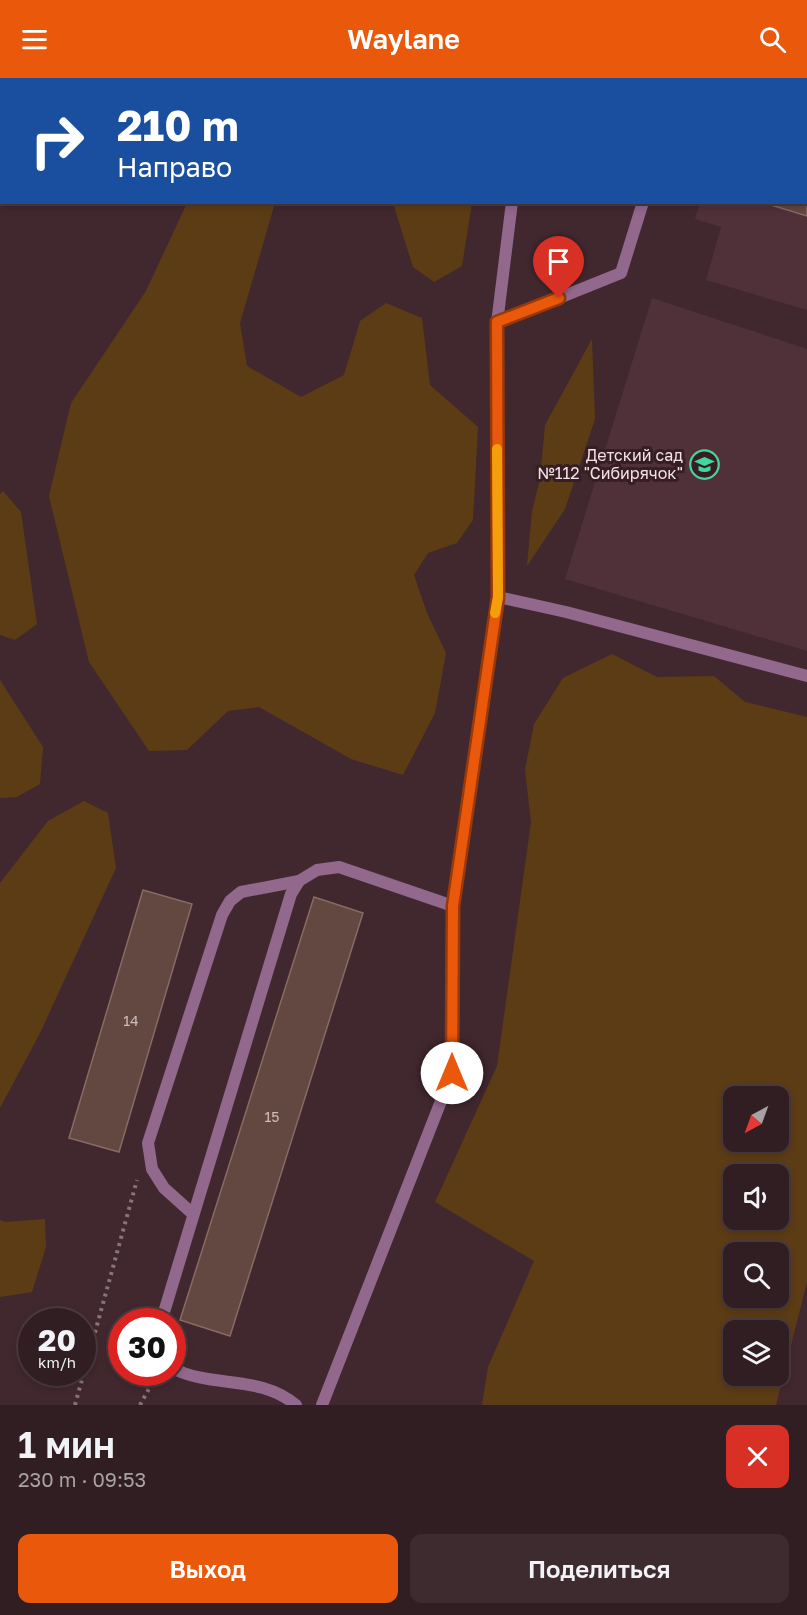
<!DOCTYPE html>
<html lang="ru">
<head>
<meta charset="utf-8">
<style>
	:root { --surface:#311e22; --page:#3d2b2f; --text:#f1f3f6; --muted:#a8a2a5; --line:#4c3c40; --accent:#ea580c }
	body { margin:0; font-family:"Golos Text",sans-serif; background:var(--page); color:var(--text); height:100vh; display:flex; flex-direction:column; font-size:22px; white-space:nowrap }
	* { box-sizing:border-box; margin:0 }
	p { font-size:20px; color:var(--muted) }
	.icon { flex:none; width:33px; height:33px; fill:none; stroke:currentColor; stroke-width:2; stroke-linecap:round; stroke-linejoin:round }
	.map { position:relative; height:1327px; overflow:hidden }
	.side { display:flex; flex-direction:column; background:var(--surface); flex:1 }
	.side>* { flex:none }
	.top-card { position:absolute; left:0px; top:0px; width:807px; height:126px; box-shadow:0 3px 9px #0003,0 0 0 2px var(--line); background:#1a4fa0; color:#fff; overflow:hidden }
	.needle { width:39px; rotate:221deg }
	.controls { position:absolute; left:723px; top:1008px; display:grid; gap:12px }
	.controls a { display:grid; place-items:center; width:66px; height:66px; border-radius:12px; background:var(--surface); box-shadow:0 3px 9px #0003,0 0 0 2px var(--line); font-size:30px }
	.speed { position:absolute; left:18px; top:1230px; display:flex; gap:12px; font-size:30px; font-weight:700; text-align:center }
	.speed>* { display:grid; place-content:center; width:78px; height:78px; border-radius:50%; background:var(--surface); box-shadow:0 3px 9px #0003,0 0 0 2px var(--line); line-height:1 }
	.speed small { font-size:15px; font-weight:400 }
	.speed .limit { border:9px solid #d22; background:#fff; color:#111 }
	.pin { position:absolute; display:grid; place-items:center; width:51px; height:51px; color:#fff; margin:-62px -26px; border-radius:50% 50% 50% 0; rotate:-45deg; box-shadow:0 0 6px #0007 }
	.pin .icon { rotate:45deg }
	.me { position:absolute; width:66px; margin:-33px; rotate:0deg; stroke-linejoin:round; filter:drop-shadow(0 0 4px #0008) }
	.turn { display:flex; align-items:center; gap:21px; height:126px; padding:0 18px; font-size:27px }
	.turn .icon { width:78px; height:78px; stroke-width:2.5 }
	.turn b { display:block; font-size:42px; line-height:51px }
	.round { display:grid; place-items:center; flex:none; width:63px; height:63px; border-radius:12px; background:var(--page) }
	.headline { display:flex; align-items:center; justify-content:space-between; height:102px; padding:0 18px }
	h1 { font-size:36px; font-weight:600; line-height:45px }
	.button { display:flex; gap:12px; margin-top:auto; padding:12px 18px }
	.button a { flex:1; height:69px; border-radius:12px; background:var(--accent); color:#fff; font-size:24px; font-weight:600; line-height:69px; text-align:center }
	.button a+a { background:var(--page); color:var(--text) }
	header { display:flex; justify-content:space-between; align-items:center; height:78px; padding:0 18px; background:var(--accent); color:#fff; font-size:27px; font-weight:600 }
	.map>svg:first-child { display:block }
	.built { fill:#503139 }
	.green { fill:#5c3c15; fill-rule:evenodd }
	.building { fill:#624840; stroke:#886b64; stroke-width:1.5 }
	.lines { fill:none; stroke-linecap:round; stroke-linejoin:round }
	.path { stroke:#887378; stroke-width:4; stroke-dasharray:3 4.5; stroke-linecap:butt }
	.lane { stroke:#93688d; stroke-width:12 }
	.street { stroke:#93688d; stroke-width:12 }
	.route-casing { stroke:#983908; stroke-width:15 }
	.route { stroke:#ea580c; stroke-width:10 }
	.slow { stroke:#f59e0b; stroke-width:10 }
	.labels { text-anchor:middle; stroke-width:6; stroke-linejoin:round; paint-order:stroke }
	.number-label { font-size:14px; fill:#cfbcbc }
	.poi-label { font-size:16px; fill:#f3e2e6; stroke:#361e24; text-anchor:end }
</style>
</head>
<body>
<header><svg class="icon" aria-label="menu" viewBox="0 0 24 24"><path d="M4 6h16M4 12h16M4 18h16"/></svg>Waylane<svg class="icon" aria-label="search" viewBox="0 0 24 24"><circle cx="10" cy="10" r="6"/><path d="M15 15l6 6"/></svg></header>
<div class="map">
<svg width="807" height="1327" viewBox="0 0 807 1327">
	<rect width="100%" height="100%" fill="#41282e"/>
	<g class="built">
		<polygon points="737,0 807,0 807,232 706,202 721,149 695,141 700,125 806,124 806,2 737,1"/>
		<polygon points="652,220 807,271 807,573 565,501"/>
	</g>
	<g class="green">
		<polygon points="110,0 489,0 111,2"/>
		<polygon points="187,125 275,125 240,245 247,288 301,319 344,297 360,243 386,225 422,240 430,307 478,349 473,442 457,465 428,475 414,497 427,535 446,575 435,635 403,697 351,681 259,629 228,633 187,672 149,673 89,584 49,418 71,325 146,213"/>
		<polygon points="393,125 472,125 462,188 434,204 413,189"/>
		<polygon points="592,261 595,341 565,431 527,488 532,433 540,401 545,347"/>
		<polygon points="3,413 21,434 37,546 15,562 0,557 0,416"/>
		<path d="M612,576L657,599L714,598L745,624L807,639V1204L776,1327H482L488,1289L534,1183L435,1124L497,988L531,744L525,692L534,646L563,600ZM734,1018H778V1064H734ZM734,1096H778V1142H734ZM734,1174H778V1220H734ZM734,1252H778V1298H734Z"/>
		<polygon points="0,602 43,669 40,706 17,719 0,720"/>
		<polygon points="84,723 108,735 116,790 40,955 0,1030 0,805 48,743"/>
		<polygon points="45,1141 46,1169 32,1214 0,1219 0,1142 5,1144"/>
	</g>
	<g class="building">
		<polygon points="796,0 807,0 807,138 761,124 806,124 806,2 796,2"/>
		<polygon points="143,812 192,826 119,1074 69,1060"/>
		<polygon points="314,819 363,835 230,1258 180,1242"/>
	</g>
	<g class="lines">
		<g class="path">
			<polyline points="712,2 712,0"/>
			<polyline points="75,1327 137,1102"/>
			<polyline points="140,1327 156,1298"/>
		</g>
		<polyline class="lane" points="610,0 612,2"/>
		<g class="street">
			<polyline points="523,2 523,0"/>
			<polyline points="681,2 681,0"/>
			<polyline points="497,245 621,195 643,124"/>
			<polyline points="498,519 566,534 807,598"/>
			<polyline points="193,1136 164,1110 152,1091 148,1065 222,837 230,823 241,814 299,803"/>
			<polyline points="161,1244 291,816 299,803 317,792 339,789 453,828"/>
			<path d="M172,1290C213,1311 259,1296 296,1327"/>
			<polyline points="322,1327 452,995 453,828 498,519 497,245 512,124"/>
		</g>
	</g>
	<g class="lines">
		<defs>
			<polyline id="route" points="452,995 453,828 498,519 497,244 559,220"/>
		</defs>
		<use href="#route" class="route-casing"/>
		<use href="#route" class="route"/>
		<polyline class="slow" points="495,535 498,519 497,371"/>
	</g>
	<defs>
		<symbol id="school-ring" viewBox="-11 -11 22 22"><circle r="9.5" fill="#361e24" stroke="#44d49f" stroke-width="1.5"/><path d="M0-5L7-2L0 1L-7-2ZM-4 1L0 2.5L4 1V4Q0 6-4 4Z" fill="#44d49f"/></symbol>
	</defs>
	<g fill-rule="evenodd">
		<use href="#school-ring" x="688" y="370" width="33" height="33"/>
	</g>
	<g class="labels">
		<g class="number-label">
			<text x="131" y="948">14</text>
			<text x="272" y="1044">15</text>
		</g>
		<g class="poi-label">
			<text x="683" y="383">Детский сад<tspan x="683" dy="18">№112 "Сибирячок"</tspan></text>
		</g>
	</g>
</svg>
<div class="controls">
<a><svg class="needle" viewBox="-14 -14 28 28"><path d="M0-13l5 13h-10z" fill="#e53935"/><path d="M0 13l5-13h-10z" fill="#a8a2a5"/></svg></a>
<a><svg class="icon" aria-label="sound" viewBox="0 0 24 24"><path d="M4 9h4l5-4v14l-5-4H4zM17 9q2 3 0 6"/></svg></a>
<a><svg class="icon" aria-label="search" viewBox="0 0 24 24"><circle cx="10" cy="10" r="6"/><path d="M15 15l6 6"/></svg></a>
<a><svg class="icon" aria-label="layers" viewBox="0 0 24 24"><path d="M12 4l9 5-9 5-9-5zM3 14l9 5 9-5"/></svg></a>
</div>
<div class="speed"><div>20<small>km/h</small></div><div class="limit">30</div></div>
<div class="pin" style="left:559px;top:220px;background:#d93025"><svg class="icon" aria-label="arrive" viewBox="0 0 24 24"><path d="M6 21V4h12l-3 4 3 4H6"/></svg></div>
<svg class="me" style="left:452px;top:995px" viewBox="-20 -20 40 40"><circle r="19" fill="#fff"/><path d="M0-13L10 11 0 6-10 11z" fill="#ea580c"/></svg>
<div class="top-card">
<div class="turn"><svg class="icon" aria-label="right" viewBox="0 0 24 24"><path d="M7 20v-9h11M14 6l5 5-5 5"/></svg><div><b>210 m</b>Направо</div></div>
</div>
</div>
<section class="side">
<div class="headline"><div><h1>1 мин</h1><p>230 m · 09:53</p></div><a class="round" style="background:#d93025;color:#fff"><svg class="icon" aria-label="close" viewBox="0 0 24 24"><path d="M6 6l12 12M18 6L6 18"/></svg></a></div>
<div class="button"><a>Выход</a><a>Поделиться</a></div>
</section>
</body>
</html>
